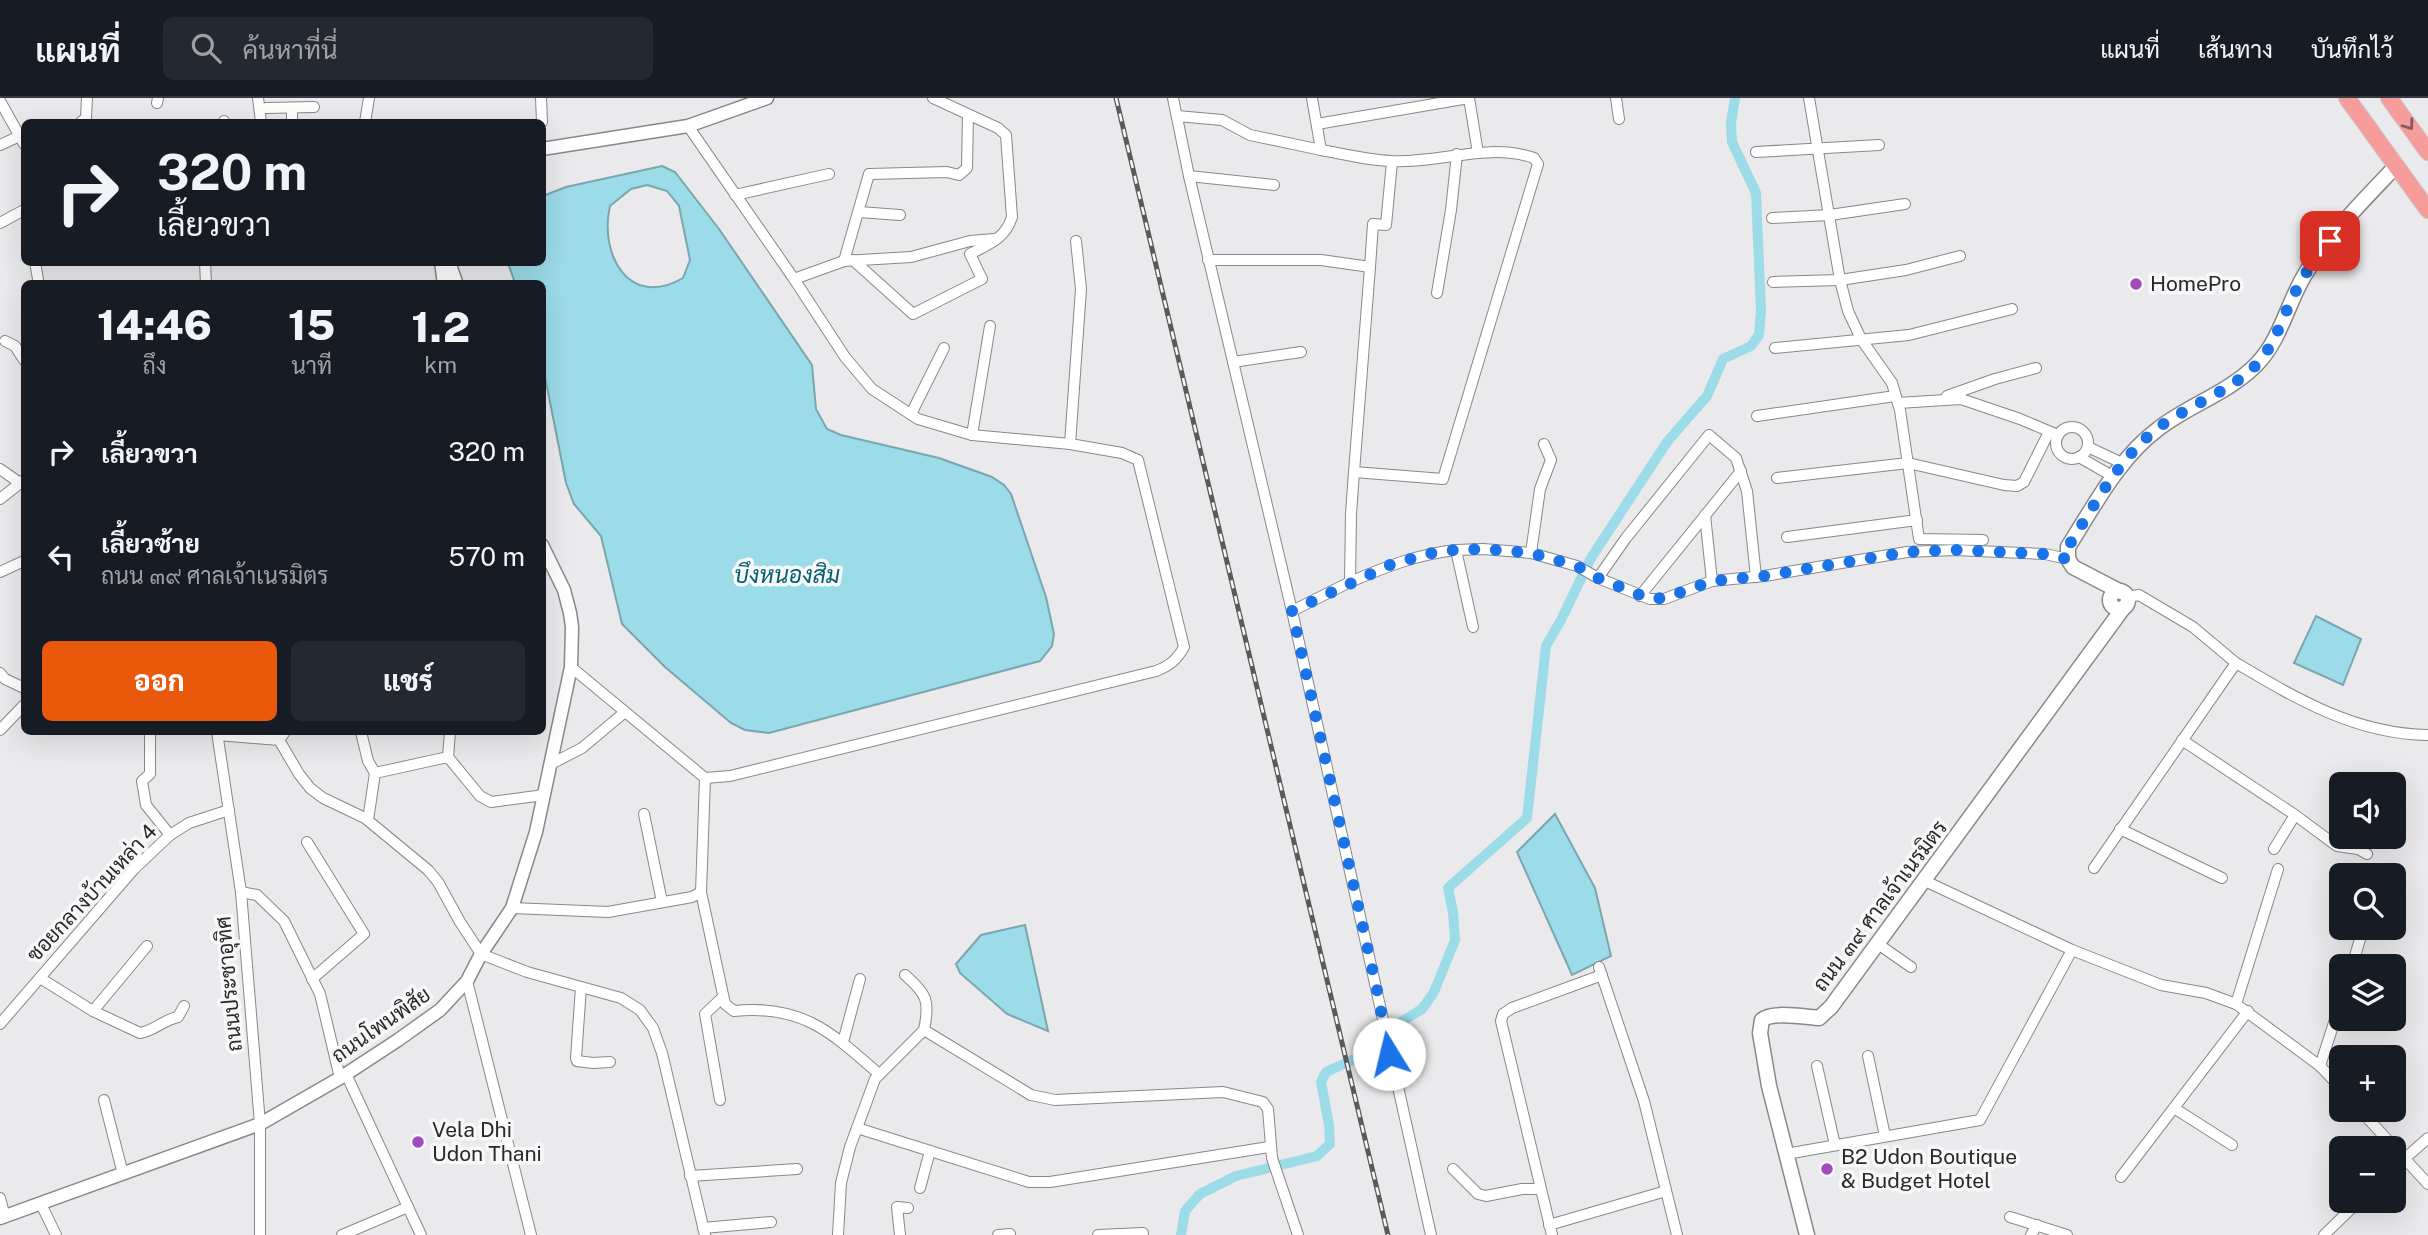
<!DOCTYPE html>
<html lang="th">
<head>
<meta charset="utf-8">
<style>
	:root { --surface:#171b24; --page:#242831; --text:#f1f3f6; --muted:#9ea1a6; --line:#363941; --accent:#ea580c }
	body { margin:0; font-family:"Public Sans",Sarabun,sans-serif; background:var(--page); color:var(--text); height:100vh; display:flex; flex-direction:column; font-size:26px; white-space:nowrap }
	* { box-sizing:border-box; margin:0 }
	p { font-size:23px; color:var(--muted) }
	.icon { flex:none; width:38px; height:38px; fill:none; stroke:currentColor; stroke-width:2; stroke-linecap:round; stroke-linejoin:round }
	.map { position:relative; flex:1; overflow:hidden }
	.panel { position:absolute; left:21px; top:182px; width:525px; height:455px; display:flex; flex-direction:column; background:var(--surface); border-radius:10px; box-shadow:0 7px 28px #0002 }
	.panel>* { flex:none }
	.guide { position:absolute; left:21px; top:21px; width:525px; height:147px; border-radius:10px; box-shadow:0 7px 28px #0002; background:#171b24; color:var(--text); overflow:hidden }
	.controls { position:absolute; left:2329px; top:674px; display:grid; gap:14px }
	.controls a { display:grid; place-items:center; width:77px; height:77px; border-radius:10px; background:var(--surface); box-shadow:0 7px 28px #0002; font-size:35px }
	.pin { position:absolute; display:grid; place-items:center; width:60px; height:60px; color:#fff; margin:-30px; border-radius:14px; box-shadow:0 4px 10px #0006 }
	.me { position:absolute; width:77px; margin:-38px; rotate:351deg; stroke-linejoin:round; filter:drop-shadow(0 0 5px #0008) }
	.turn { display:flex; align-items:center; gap:24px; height:147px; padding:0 21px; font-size:32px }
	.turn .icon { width:91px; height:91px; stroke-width:2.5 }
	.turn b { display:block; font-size:49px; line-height:60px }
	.eta { display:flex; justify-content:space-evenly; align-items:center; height:119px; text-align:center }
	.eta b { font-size:42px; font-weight:800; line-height:49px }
	.primary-button { display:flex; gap:14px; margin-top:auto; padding:14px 21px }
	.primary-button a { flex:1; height:80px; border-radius:10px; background:var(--accent); color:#fff; font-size:28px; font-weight:800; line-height:80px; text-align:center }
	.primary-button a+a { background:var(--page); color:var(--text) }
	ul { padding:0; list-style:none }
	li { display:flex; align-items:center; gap:21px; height:105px; padding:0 21px }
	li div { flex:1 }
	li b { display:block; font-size:26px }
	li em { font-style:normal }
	header { display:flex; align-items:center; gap:42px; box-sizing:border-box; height:98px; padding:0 35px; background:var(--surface); border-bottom:2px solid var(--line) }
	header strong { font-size:33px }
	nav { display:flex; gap:38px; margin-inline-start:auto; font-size:24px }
	.search { width:490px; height:63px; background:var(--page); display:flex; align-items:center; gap:18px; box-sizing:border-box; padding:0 24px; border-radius:10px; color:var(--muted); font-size:26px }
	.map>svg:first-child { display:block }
	.water { fill:#9cdbe8; stroke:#7aa6af; stroke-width:2; fill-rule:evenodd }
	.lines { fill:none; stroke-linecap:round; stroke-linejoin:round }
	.canal { stroke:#9cdbe8; stroke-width:10 }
	.minor-casing { stroke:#88888a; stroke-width:12 }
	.tertiary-casing { stroke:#88888a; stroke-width:15 }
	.secondary-casing { stroke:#88888a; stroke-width:17 }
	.trunk-casing { stroke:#c7c7c8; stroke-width:18 }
	.minor { stroke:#fff; stroke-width:10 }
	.tertiary { stroke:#fff; stroke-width:12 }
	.secondary { stroke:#fff; stroke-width:14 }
	.trunk { stroke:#f69c9b; stroke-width:16 }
	.rail-casing { stroke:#5a5a5b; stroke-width:5 }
	.rail { stroke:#f8f8fa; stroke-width:2.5; stroke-dasharray:8; stroke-linecap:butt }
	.oneway { stroke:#855d5d }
	.route { stroke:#1a73e8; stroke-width:12; stroke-dasharray:0 21.6 }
	.poi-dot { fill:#a04cba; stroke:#f8f8fa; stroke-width:2.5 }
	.labels { text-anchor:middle; stroke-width:7; stroke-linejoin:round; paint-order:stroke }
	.poi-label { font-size:21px; fill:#29292a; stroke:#f8f8fa; text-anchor:start }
	.street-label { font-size:21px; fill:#29292a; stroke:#f8f8fa }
	.water-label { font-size:23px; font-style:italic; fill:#05606e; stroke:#f8f8fa }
</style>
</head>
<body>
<header>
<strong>แผนที่</strong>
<div class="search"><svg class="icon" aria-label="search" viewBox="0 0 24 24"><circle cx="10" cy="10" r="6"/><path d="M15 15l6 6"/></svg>ค้นหาที่นี่</div>
<nav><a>แผนที่</a><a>เส้นทาง</a><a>บันทึกไว้</a></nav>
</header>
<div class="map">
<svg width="2428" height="1137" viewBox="0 0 2428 1137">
	<rect width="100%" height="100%" fill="#eaeaec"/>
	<g class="water">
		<path d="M662,68L675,74L719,131L812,267L816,311L827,331L841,337L939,360L992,379L1004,387L1011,396L1046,499L1054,536L1052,548L1040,563L769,635L745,632L731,625L665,569L622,526L601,438L574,406L566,385L543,269L542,186L515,185L508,165L542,164L543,98L566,89ZM647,87L667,93L679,108L690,162L683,180C628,212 599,155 610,108L631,91Z"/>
		<polygon points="2316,518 2361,541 2343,587 2294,565"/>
		<polygon points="1555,716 1595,790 1611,858 1572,877 1517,754"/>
		<polygon points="1025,827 1048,933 1007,916 960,875 956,866 981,837"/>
	</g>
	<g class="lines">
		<polyline class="canal" points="1181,1137 1185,1113 1200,1096 1236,1078 1317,1058 1330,1046 1329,1027 1321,984 1326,974 1359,959 1398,926 1422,911 1434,894 1455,842 1453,814 1448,790 1527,720 1546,548 1561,522 1591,460 1667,344 1707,298 1723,261 1751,248 1759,237 1761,213 1756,95 1732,44 1731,25 1735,0"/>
		<defs>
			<g id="minor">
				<polyline points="258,0 261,24"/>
				<polyline points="541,0 542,24"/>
				<polyline points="1173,0 1189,78 1274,87"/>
				<polyline points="1469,0 1478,55"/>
				<polyline points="1616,0 1619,21"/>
				<polyline points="1809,0 1840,182 1848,213 1861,241 1892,285 1900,312 1919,441 1983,442"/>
				<polyline points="0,3 24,46"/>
				<polyline points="157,5 158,0"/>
				<polyline points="266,10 314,9"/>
				<polyline points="1177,18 1222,22 1250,37 1321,52 1312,0"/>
				<polyline points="224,23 224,24"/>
				<polyline points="81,24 86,20 87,0"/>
				<polyline points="292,24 292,10"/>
				<polyline points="365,24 369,0"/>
				<polyline points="1317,26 1469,0"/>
				<path d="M688,28L794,181L845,259L872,291L918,321L972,337L1070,346L1122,355L1138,362L1184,549C1177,562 1169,568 1156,573L730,678L705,680"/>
				<polyline points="0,47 24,36"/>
				<path d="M1321,52C1344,56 1367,62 1390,63C1438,66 1487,44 1534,60L1538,66L1443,381L1354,374L1370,169"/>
				<polyline points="1756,54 1879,47"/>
				<polyline points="1189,78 1292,513 1350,484 1351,416 1354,374"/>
				<polyline points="735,97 829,76"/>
				<polyline points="859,114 900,117"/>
				<polyline points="1772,120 1830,117 1905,106"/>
				<polyline points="0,125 24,112"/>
				<path d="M853,162L913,216L982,181L970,156C989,146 1005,141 1012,119L1006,37L998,30L933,0"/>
				<polyline points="1208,162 1321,162 1370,169 1373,126 1386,127 1392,64"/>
				<polyline points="844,163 869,76 947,74 959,77 967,70 968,17"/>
				<polyline points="35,164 38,181"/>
				<polyline points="205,164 206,186"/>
				<polyline points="794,181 844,163 911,159 970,143 994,141"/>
				<polyline points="1773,184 1840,182 1906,172 1960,158"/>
				<polyline points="1437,195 1451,112 1457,56"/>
				<polyline points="5,243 15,248 24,262"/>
				<polyline points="1775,250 1909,237 2012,211"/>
				<polyline points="1233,264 1301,254"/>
				<polyline points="1947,298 1995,281 2036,270"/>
				<polyline points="1898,305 1961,301 2020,321 2058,337"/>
				<polyline points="911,316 944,250"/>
				<polyline points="1757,318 1895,298"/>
				<circle cx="2072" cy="345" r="16"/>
				<polyline points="972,337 990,228"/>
				<polyline points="1070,346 1081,191 1076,143"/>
				<polyline points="2088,349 2124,366"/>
				<polyline points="2079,359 2114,379"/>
				<polyline points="0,371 20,385"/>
				<polyline points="1777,380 1908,365 2004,387 2017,388 2024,384 2049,334"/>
				<polyline points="0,401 24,382"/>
				<polyline points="1705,417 1712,483"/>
				<polyline points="1787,439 1917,422"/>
				<polyline points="1456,452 1483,451 1531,455 1540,391 1551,362 1544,346"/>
				<polyline points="1531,455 1577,468 1598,480 1650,501 1664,501 1712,483 1764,478 1907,454 1955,452 2045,456 2068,461"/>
				<polyline points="0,474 24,463"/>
				<polyline points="1598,480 1626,440 1709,337 1736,360 1747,393 1756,479"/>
				<path d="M1350,484C1385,469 1418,456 1456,452L1473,529"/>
				<polyline points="1640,498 1741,373"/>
				<polyline points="1292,513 1431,1137"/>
				<path d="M2236,565C2297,601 2355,636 2428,637"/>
				<polyline points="0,575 5,581 24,590"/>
				<polyline points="0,632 24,607"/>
				<polyline points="150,634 150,676 142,683 146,707 170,737"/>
				<polyline points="217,634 241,794 260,1026 260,1137"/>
				<polyline points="361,634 368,663 375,675"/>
				<polyline points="218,637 279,642 299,676 310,690 323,700 365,720 428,772 438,784 460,824 481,856 527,874 621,900 640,912 653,930 662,955 705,1137"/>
				<polyline points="279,642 285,634"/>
				<polyline points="2182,642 2295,717 2337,748 2358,751 2367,756"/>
				<polyline points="448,659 450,634"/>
				<polyline points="551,666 582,650 625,614"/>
				<polyline points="644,716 662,804"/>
				<polyline points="368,722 375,675 448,659 480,698 491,704 544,697"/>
				<polyline points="2120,731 2222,780"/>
				<polyline points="307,744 364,836 312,881"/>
				<polyline points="2274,751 2295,717"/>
				<polyline points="2094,770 2236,565 2193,529 2139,497 2127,499"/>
				<polyline points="1925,783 2072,852 2161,887 2206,895 2236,906 2320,968 2342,991"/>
				<polyline points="241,794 257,797 284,823 320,896 340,980"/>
				<path d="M701,794L725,906L734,913C802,906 831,934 879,976"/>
				<polyline points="512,810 608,814 692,799 701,794 705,680 571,569"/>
				<polyline points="1878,846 1911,869"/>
				<polyline points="2352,868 2361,838"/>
				<polyline points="1599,869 1644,1003 1677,1137"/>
				<path d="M905,877C927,896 930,903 924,932"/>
				<path d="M40,880L93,913L140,935C154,933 163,922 178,919L184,908"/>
				<polyline points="467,883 531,1137"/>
				<polyline points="581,889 576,960 577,963 593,965 610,964"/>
				<polyline points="2236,906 2278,771"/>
				<polyline points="93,913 147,848"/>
				<polyline points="0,926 134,771 170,737 189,725 229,712"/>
				<polyline points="924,932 1031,997 1055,1002 1223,994 1263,1004 1268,1011 1272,1060 1298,1137"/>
				<polyline points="843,944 860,881"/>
				<polyline points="1868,958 1885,1038"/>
				<polyline points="1817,968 1835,1047"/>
				<polyline points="2320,968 2342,900"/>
				<polyline points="346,976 421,1137"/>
				<polyline points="104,1002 123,1076"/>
				<polyline points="720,1002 705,916 723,899"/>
				<polyline points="2174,1010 2232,1047"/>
				<polyline points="2360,1012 2428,1086"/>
				<polyline points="857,1030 1029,1084 1050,1084 1269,1049"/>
				<polyline points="1786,1056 1980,1022 2072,852"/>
				<polyline points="2394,1070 2428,1040"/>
				<polyline points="1453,1071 1478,1096 1486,1098 1522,1091 1540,1091"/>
				<polyline points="690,1078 797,1071"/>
				<polyline points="2121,1079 2248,913"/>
				<polyline points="920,1090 930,1053"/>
				<polyline points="0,1100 5,1119"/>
				<polyline points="41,1106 56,1137"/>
				<polyline points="2010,1119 2067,1137"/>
				<polyline points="1549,1127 1666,1093"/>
				<polyline points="703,1130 771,1124"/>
				<polyline points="342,1137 408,1109"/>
				<polyline points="838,1137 841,1085 850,1049 875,981 924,932"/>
				<polyline points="900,1137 897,1109 908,1110"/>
				<polyline points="998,1137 1010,1136"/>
				<polyline points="1098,1137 1143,1135"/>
				<polyline points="1552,1137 1501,923 1503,916 1512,910 1602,877"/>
				<polyline points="2031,1137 2037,1127"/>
				<polyline points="2324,1137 2360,1102"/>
			</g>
			<g id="tertiary">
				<polyline points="542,51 688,28 767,0"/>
				<polyline points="441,164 444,186"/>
				<polyline points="449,164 456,184"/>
				<polyline points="0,1120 260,1026 340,980 398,942 440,912 467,883 481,856 512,810 536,734 571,569 572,529 570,515 564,492 542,447"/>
			</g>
			<g id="secondary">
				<circle cx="2119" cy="502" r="9"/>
				<path d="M2121,494L2073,469L2068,461V449C2094,408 2119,360 2158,331C2189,307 2228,295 2256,267C2280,243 2287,207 2304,178C2328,137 2364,102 2396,68"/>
				<path d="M1807,1137L1769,988L1760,935L1762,922C1772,913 1805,919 1819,920L1831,909L2124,509"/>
			</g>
			<g id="trunk">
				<polyline points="2347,0 2428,112"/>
				<polyline points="2389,0 2428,54"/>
			</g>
		</defs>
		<use href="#minor" class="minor-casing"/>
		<use href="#tertiary" class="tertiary-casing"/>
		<use href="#secondary" class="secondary-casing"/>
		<use href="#trunk" class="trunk-casing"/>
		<use href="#minor" class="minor"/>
		<use href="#tertiary" class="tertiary"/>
		<use href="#secondary" class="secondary"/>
		<use href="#trunk" class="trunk"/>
		<defs>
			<polyline id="rail" points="1116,0 1388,1137"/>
		</defs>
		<use href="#rail" class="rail-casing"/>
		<use href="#rail" class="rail"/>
	</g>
	<defs><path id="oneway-chevron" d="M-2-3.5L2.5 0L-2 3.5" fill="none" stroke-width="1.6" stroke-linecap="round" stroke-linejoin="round" transform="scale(1.75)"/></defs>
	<use class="oneway" href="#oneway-chevron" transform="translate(2409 27) rotate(54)"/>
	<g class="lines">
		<path class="route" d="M1389,956L1377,892L1292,513L1392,466L1436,454L1456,452L1483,451L1531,455L1577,468L1598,480L1650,501L1664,500L1713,483L1764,478L1907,454L1955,452L2045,456L2068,461V449C2094,408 2119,360 2158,330C2189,307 2230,294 2257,266C2274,248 2281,223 2292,201C2302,179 2315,161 2330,143"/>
	</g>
	<g class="poi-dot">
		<circle cx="2136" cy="186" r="7"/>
		<circle cx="418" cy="1044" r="7"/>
		<circle cx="1827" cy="1071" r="7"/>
	</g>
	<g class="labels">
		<g class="poi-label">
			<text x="2150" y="193">HomePro</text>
			<text x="432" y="1039">Vela Dhi<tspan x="432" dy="24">Udon Thani</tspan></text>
			<text x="1841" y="1066">B2 Udon Boutique<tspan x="1841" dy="24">&amp; Budget Hotel</tspan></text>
		</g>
		<g class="street-label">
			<text transform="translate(92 795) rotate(-47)" y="7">ซอยกลางบ้านเหล่า 4</text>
			<text transform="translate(1880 808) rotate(-53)" y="7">ถนน ๓๙ ศาลเจ้าเนรมิตร</text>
			<text transform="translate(229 886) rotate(-95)" y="7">ถนนประชาอุทิศ</text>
			<text transform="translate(381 927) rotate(-35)" y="7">ถนนโพนพิสัย</text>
		</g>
		<g class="water-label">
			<text x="787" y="485">บึงหนองสิม</text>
		</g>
	</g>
</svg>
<div class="controls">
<a><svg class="icon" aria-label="sound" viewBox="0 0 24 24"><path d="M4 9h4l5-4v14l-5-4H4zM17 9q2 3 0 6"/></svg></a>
<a><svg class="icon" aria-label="search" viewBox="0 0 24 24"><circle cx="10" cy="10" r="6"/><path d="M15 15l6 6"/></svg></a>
<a><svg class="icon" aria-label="layers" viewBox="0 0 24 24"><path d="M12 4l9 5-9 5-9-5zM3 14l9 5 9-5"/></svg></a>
<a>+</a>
<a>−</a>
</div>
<div class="pin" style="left:2330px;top:143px;background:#d93025"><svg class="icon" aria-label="arrive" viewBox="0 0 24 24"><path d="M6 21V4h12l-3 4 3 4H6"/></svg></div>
<svg class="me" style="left:1389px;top:956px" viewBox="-20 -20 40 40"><circle r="19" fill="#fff"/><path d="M0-13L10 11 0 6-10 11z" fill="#1a73e8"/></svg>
<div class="guide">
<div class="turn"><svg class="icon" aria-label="right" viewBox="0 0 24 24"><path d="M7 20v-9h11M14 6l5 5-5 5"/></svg><div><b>320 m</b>เลี้ยวขวา</div></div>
</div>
<section class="panel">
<div class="eta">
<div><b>14:46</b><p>ถึง</p></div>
<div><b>15</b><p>นาที</p></div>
<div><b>1.2</b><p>km</p></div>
</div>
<ul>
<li><svg class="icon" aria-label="right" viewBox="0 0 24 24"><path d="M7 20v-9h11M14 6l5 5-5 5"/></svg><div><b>เลี้ยวขวา</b></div><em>320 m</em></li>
<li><svg class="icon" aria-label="left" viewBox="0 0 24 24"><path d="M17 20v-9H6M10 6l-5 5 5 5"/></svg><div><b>เลี้ยวซ้าย</b><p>ถนน ๓๙ ศาลเจ้าเนรมิตร</p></div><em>570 m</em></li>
</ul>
<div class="primary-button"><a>ออก</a><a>แชร์</a></div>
</section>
</div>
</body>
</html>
